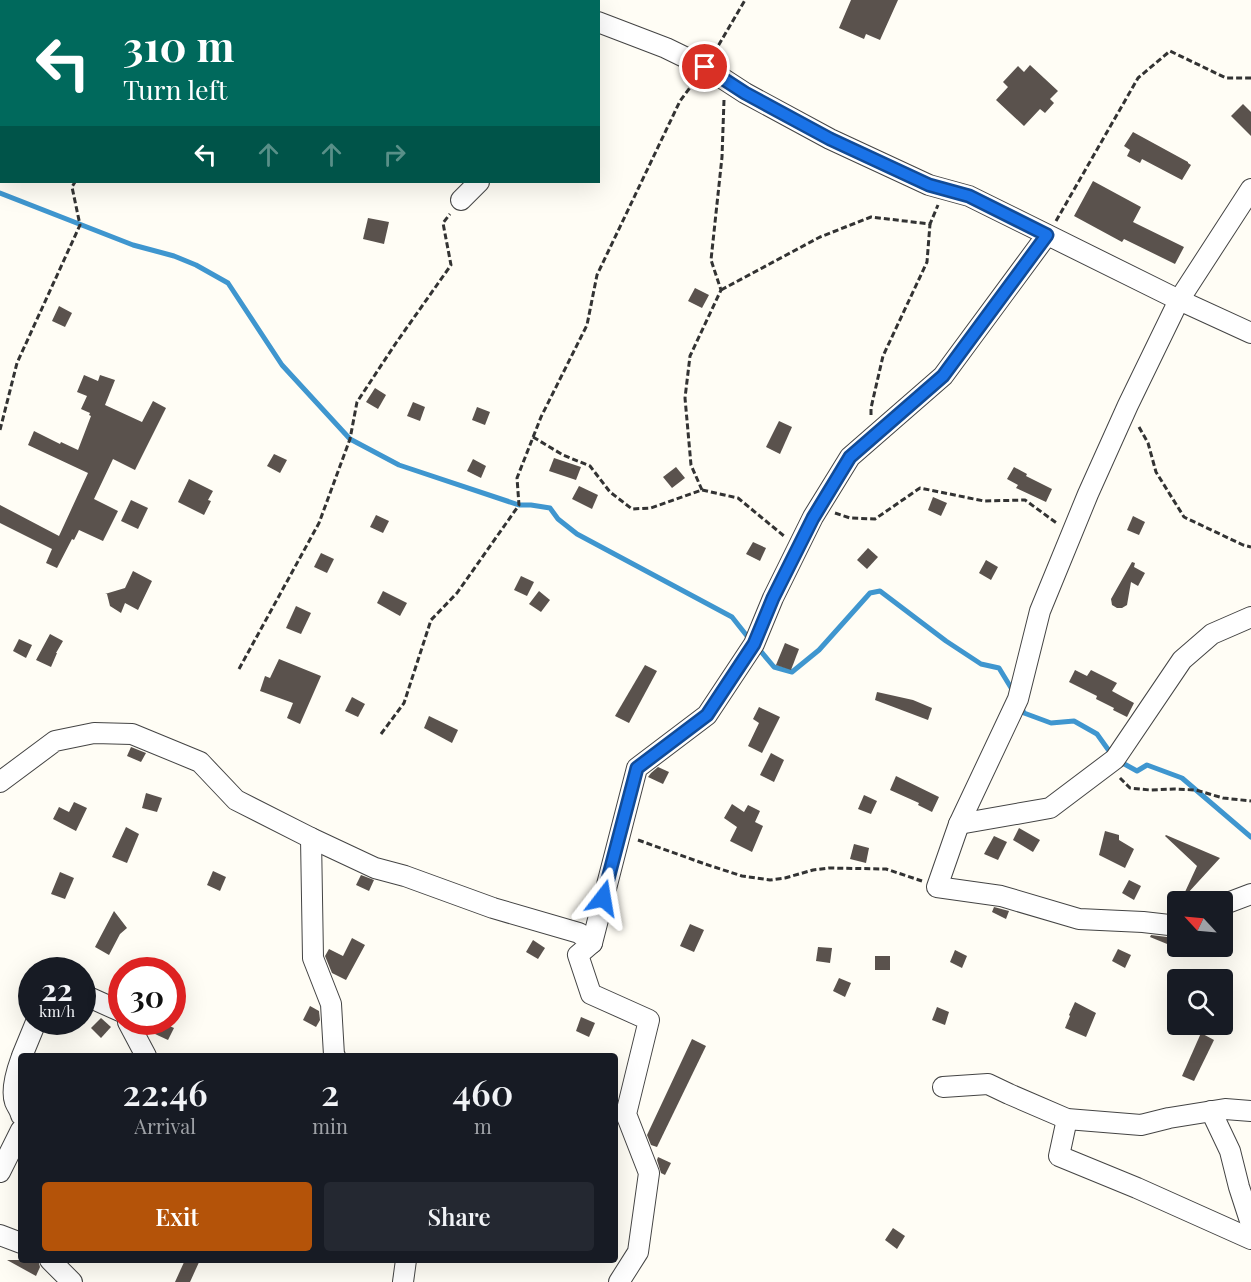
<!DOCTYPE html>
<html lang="en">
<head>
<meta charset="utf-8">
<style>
	:root { --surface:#171b24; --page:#242831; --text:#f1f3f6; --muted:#9ea1a6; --accent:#b45309 }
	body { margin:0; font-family:"Playfair Display",serif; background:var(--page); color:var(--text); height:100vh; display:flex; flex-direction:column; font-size:22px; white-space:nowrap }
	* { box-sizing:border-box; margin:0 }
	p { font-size:20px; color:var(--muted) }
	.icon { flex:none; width:33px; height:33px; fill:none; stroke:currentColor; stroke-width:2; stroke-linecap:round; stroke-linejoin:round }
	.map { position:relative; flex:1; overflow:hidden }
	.drawer { position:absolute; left:18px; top:1053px; width:600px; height:210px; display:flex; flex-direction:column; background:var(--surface); border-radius:6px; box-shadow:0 6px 24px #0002 }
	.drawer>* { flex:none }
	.top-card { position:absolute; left:0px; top:0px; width:600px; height:183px; box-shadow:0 6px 24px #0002; background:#00695c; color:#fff; overflow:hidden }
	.needle { width:39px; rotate:296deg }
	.controls { position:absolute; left:1167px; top:891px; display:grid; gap:12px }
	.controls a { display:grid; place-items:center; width:66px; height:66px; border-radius:6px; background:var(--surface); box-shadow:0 6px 24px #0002; font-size:30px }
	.speed { position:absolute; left:18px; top:957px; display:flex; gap:12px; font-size:30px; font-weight:700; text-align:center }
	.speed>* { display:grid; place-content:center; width:78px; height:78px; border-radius:50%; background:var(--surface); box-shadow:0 6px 24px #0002; line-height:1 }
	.speed small { font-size:15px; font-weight:400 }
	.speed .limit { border:9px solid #d22; background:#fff; color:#111 }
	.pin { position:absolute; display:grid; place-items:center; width:51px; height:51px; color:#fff; margin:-26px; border:3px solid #fff; border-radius:50%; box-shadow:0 2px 6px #0007 }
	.me { position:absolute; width:66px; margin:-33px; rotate:14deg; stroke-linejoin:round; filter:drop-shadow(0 0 4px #0008) }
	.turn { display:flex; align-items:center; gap:21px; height:126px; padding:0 24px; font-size:27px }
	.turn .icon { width:78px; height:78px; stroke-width:2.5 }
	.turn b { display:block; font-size:42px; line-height:51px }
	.lanes { display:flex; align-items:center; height:57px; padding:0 24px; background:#0003; justify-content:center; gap:30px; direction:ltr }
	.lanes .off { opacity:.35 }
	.eta { display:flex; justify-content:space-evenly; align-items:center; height:102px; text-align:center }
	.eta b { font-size:36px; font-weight:600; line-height:42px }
	.primary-button { display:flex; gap:12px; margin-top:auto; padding:12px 24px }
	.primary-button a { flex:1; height:69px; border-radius:6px; background:var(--accent); color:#fff; font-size:24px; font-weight:600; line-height:69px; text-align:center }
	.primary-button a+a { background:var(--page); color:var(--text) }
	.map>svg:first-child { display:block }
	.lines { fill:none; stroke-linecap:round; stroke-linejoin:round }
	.stream { stroke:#3f96cf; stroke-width:5 }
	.building { fill:#5a524d }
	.street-casing { stroke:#444; stroke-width:22 }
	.path { stroke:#333; stroke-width:3; stroke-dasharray:6 3; stroke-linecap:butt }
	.street { stroke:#fff; stroke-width:20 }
	.route-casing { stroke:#114b97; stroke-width:15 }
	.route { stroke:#1a73e8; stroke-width:10 }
</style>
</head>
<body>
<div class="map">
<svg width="1251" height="1282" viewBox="0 0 1251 1282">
	<rect width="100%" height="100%" fill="#fffdf5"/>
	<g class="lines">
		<g class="stream">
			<polyline points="0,193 133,245 174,256 196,265 228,283 282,365 350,439 399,465 519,505 531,505 550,508 558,519 577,534 732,617 751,641"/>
			<polyline points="758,648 774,667 792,672 819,650 870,593 880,591 946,641 981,664 999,668 1013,691"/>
			<polyline points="1020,704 1024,713 1051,723 1074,721 1097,734 1112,755"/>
			<polyline points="1119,761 1137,771 1147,765 1182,778 1251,837"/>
		</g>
	</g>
	<g class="building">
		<polygon points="851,0 898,0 880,40 866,34 864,39 839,28"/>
		<polygon points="1030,65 1058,91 1050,99 1054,103 1045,113 1040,109 1024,126 996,100 1008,87 1003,82 1018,66 1024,72"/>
		<polygon points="1243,104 1251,112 1251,136 1231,116"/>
		<polygon points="1133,132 1188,162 1188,163 1191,165 1182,180 1142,159 1140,163 1127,156 1130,150 1124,146"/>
		<polygon points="1093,181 1141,207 1133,222 1184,247 1175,264 1124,239 1122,242 1074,216"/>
		<polygon points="368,218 389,222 384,244 363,239"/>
		<polygon points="695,288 709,295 702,308 688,301"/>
		<polygon points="59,306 72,313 65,327 52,321"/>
		<polygon points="84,375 98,381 100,375 115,380 105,405 142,422 153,401 166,408 135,470 113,459 94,499 118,511 103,541 79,530 74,540 72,539 57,568 46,563 52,549 0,523 0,505 59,536 88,473 28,445 34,431 60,444 61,442 78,450 91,416 89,415 90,413 81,409 87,396 77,392"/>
		<polygon points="375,388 386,395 378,409 366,402"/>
		<polygon points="413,402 425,407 420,421 407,416"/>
		<polygon points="477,407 490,412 485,425 472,420"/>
		<polygon points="779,421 792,427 780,454 766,447"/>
		<polygon points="274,454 287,460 280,473 267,466"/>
		<polygon points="554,458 581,467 576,480 549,471"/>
		<polygon points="473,459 486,466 481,478 467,471"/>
		<polygon points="676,467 685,478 672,488 663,477"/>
		<polygon points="1014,467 1027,474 1026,476 1052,489 1046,502 1016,488 1018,485 1007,479"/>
		<polygon points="189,479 213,491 208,500 211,501 204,515 178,502"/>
		<polygon points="579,486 598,495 592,509 572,499"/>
		<polygon points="933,497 947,503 941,516 928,510"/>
		<polygon points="131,500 148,508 138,529 121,521"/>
		<polygon points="376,515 389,521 383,533 370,527"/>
		<polygon points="1133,516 1145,522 1139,535 1127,530"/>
		<polygon points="753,542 766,548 760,561 746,554"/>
		<polygon points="868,548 878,557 867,569 857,560"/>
		<polygon points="321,553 334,559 327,573 314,567"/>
		<polygon points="986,560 998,567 991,580 979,573"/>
		<polygon points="1132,562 1135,563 1134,567 1145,573 1138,586 1131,582 1127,605 1122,608 1117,608 1112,605 1111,599"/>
		<polygon points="133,571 152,581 138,610 125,603 121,613 110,606 107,594 105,594 125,588"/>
		<polygon points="521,576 534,582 527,596 514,590"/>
		<polygon points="383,591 407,603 400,616 377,603"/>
		<polygon points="539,591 550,600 541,612 529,604"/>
		<polygon points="296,606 311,613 301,634 286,628"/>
		<polygon points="50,634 63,641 56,653 57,653 51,667 36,660"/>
		<polygon points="19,639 32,645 26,658 13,651"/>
		<polygon points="785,643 799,649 791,670 776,665"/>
		<polygon points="279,659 321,676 300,724 287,718 293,703 260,691 265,676 270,678"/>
		<polygon points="645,665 657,671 629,723 615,716"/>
		<polygon points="1075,670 1087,676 1091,670 1117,683 1112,691 1134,703 1127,717 1113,710 1114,708 1096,699 1097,696 1069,682"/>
		<polygon points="877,692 913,700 932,708 928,720 875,700"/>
		<polygon points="352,697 365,704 358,717 345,711"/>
		<polygon points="759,707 780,717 762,753 748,746 759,723 753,719"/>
		<polygon points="429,716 458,730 452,743 424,728"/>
		<polygon points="131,747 146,753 141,762 127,756"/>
		<polygon points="771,753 784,760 774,782 760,775"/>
		<polygon points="658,767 669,772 663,784 648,777 651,773"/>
		<polygon points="896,776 939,797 932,812 918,805 919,803 890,790"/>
		<polygon points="146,793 162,798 157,812 142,808"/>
		<polygon points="864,795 877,801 871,814 858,809"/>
		<polygon points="74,802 87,808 76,831 53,819 59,807 69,812"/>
		<polygon points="732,804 744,812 748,805 760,811 755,822 763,826 752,852 730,841 737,827 724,818"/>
		<polygon points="126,827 139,834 127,863 112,857"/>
		<polygon points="1019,828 1040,840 1033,852 1013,840"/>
		<polygon points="1105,831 1119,835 1119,840 1134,849 1125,868 1099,855"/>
		<polygon points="1166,835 1220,858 1187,894 1185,892 1197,866 1165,836"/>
		<polygon points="994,836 1007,842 998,860 984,854"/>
		<polygon points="854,844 869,848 866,863 850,859"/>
		<polygon points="213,871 226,877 220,891 207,885"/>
		<polygon points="60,872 74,878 65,899 51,894"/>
		<polygon points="361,875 374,880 369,891 356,885"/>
		<polygon points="1129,880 1141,886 1134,900 1122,893"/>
		<polygon points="994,907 1009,911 1006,919 992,912"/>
		<polygon points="114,911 127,928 120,934 109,955 95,947"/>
		<polygon points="690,924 704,930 694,952 680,946"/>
		<polygon points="1151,935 1175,938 1172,946 1150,937"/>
		<polygon points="352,938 365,945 346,980 332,973 325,956 329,949 343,956"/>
		<polygon points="533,940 545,948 538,959 526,952"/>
		<polygon points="818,947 832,948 830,963 816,961"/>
		<polygon points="1118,949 1131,955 1125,968 1112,961"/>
		<polygon points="955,950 967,956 962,968 950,962"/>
		<rect x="875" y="956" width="15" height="14"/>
		<polygon points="839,978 851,983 845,997 833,991"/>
		<polygon points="1075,1002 1096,1013 1086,1037 1065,1028 1070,1016 1069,1015"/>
		<polygon points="310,1006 319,1011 320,1020 316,1027 303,1020"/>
		<polygon points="937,1007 949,1012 945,1025 932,1020"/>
		<polygon points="581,1017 595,1023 589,1037 576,1031"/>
		<polygon points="101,1018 111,1027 101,1038 91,1028"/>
		<polygon points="161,1022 174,1028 168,1040 155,1034"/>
		<polygon points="1201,1033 1214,1040 1194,1081 1182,1076"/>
		<polygon points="692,1039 706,1046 657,1147 651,1145 647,1135"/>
		<polygon points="658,1157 671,1163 665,1175 661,1173 657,1160"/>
		<polygon points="893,1228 905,1236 897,1249 885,1240"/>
		<polygon points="7,1260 38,1260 40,1267 36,1276"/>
		<polygon points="185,1260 200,1260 190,1282 175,1282"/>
	</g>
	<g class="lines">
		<defs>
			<g id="street">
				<polyline points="545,0 549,2"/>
				<polyline points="598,22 666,48 705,67 745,93 830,139 929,185 969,196 1179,300 1251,333"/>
				<polyline points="461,200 479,182"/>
				<polyline points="0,782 55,741 94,733 132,734 200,762 236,800 311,838 375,868 405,876 493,908 579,933 592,943 578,955 591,994 649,1020 626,1114 649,1173 638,1252 619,1282"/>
				<polyline points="959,824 1050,808 1115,759 1182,660 1212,634 1251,617"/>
				<polyline points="311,838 313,958 331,1004 334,1055 335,1056"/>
				<polyline points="1222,905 1251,894"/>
				<polyline points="1178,926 1143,922 1079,919 1001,896 937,887 959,824 1018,699 1040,611 1088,494 1128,405 1179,300 1251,189"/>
				<polyline points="592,943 637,768 707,715 754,644 773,598 813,517 850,457 943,376 1047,235"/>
				<polyline points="82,994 122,1012"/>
				<polyline points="128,1022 146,1056"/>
				<polyline points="22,1056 36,1022"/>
				<path d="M21,1059C17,1070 11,1091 15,1102C17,1107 20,1110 21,1115"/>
				<polyline points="943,1087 988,1084 1009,1094 1067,1119 1141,1125 1169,1118 1225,1109 1251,1111"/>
				<polyline points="1211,1111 1230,1151 1239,1187 1251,1224"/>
				<polyline points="1067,1119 1059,1156 1137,1188 1251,1239"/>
				<polyline points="0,1172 21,1130"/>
				<polyline points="0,1235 21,1243"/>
				<polyline points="50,1260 72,1282"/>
				<polyline points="403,1282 406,1260"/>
			</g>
		</defs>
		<use href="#street" class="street-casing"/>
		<g class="path">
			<polyline points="173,2 174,0"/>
			<polyline points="714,53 745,0"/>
			<polyline points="1056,221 1138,78 1170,51 1226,78 1251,78"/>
			<polyline points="721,290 820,237 871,217 930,224 938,205"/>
			<polyline points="871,415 871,408 883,356 927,262 930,224"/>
			<polyline points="1139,427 1148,443 1156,472 1184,517 1243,545 1251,547"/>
			<polyline points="0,430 17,363 80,225 72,187 75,182"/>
			<polyline points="533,437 563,455 590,466 610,492 632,509 651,508 702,490 738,498 784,536"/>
			<polyline points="702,490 691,465 685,398 690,356 721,290 711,260 722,157 724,100"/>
			<polyline points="835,513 850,518 875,519 920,488 984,501 1025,500 1058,524"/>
			<polyline points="239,669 319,523 350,439 357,402 396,343 451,265 443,223 450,214"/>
			<polyline points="381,734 404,703 431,620 457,593 519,505 517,478 541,417 587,325 597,275 680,101 695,81"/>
			<polyline points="1120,778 1130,788 1150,790 1174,789 1196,790 1223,798 1251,801"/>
			<polyline points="638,840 705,864 742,876 770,880 785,878 813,870 829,868 886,869 922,881"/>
		</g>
		<use href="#street" class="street"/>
	</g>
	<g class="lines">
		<defs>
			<polyline id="route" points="603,898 637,768 707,715 754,644 773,598 813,518 850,457 943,376 1047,235 969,196 929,185 830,139 745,93 705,67"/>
		</defs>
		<use href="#route" class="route-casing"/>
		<use href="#route" class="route"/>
	</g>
</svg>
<div class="controls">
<a><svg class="needle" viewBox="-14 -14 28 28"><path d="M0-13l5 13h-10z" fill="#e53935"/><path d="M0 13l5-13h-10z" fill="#9ea1a6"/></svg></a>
<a><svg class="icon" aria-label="search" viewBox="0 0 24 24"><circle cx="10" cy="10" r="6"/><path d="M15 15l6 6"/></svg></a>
</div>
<div class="speed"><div>22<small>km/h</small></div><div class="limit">30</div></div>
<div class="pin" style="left:705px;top:67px;background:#d93025"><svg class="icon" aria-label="arrive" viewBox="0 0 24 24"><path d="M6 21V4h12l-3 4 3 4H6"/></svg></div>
<svg class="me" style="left:603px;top:898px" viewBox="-20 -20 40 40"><path d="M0-17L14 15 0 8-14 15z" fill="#1a73e8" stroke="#fff" stroke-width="4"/></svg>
<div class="top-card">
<div class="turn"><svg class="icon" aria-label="left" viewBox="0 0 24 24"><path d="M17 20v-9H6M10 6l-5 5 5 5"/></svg><div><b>310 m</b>Turn left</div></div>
<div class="lanes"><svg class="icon" aria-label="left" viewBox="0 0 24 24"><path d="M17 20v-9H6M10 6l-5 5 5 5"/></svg><svg class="icon off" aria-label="ahead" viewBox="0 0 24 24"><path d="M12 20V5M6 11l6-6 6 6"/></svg><svg class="icon off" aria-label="ahead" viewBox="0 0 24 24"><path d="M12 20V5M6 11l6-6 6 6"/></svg><svg class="icon off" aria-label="right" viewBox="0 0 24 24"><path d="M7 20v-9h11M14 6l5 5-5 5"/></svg></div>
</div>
<section class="drawer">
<div class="eta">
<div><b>22:46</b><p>Arrival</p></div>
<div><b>2</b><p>min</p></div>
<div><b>460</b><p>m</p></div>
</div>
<div class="primary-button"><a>Exit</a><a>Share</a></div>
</section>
</div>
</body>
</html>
